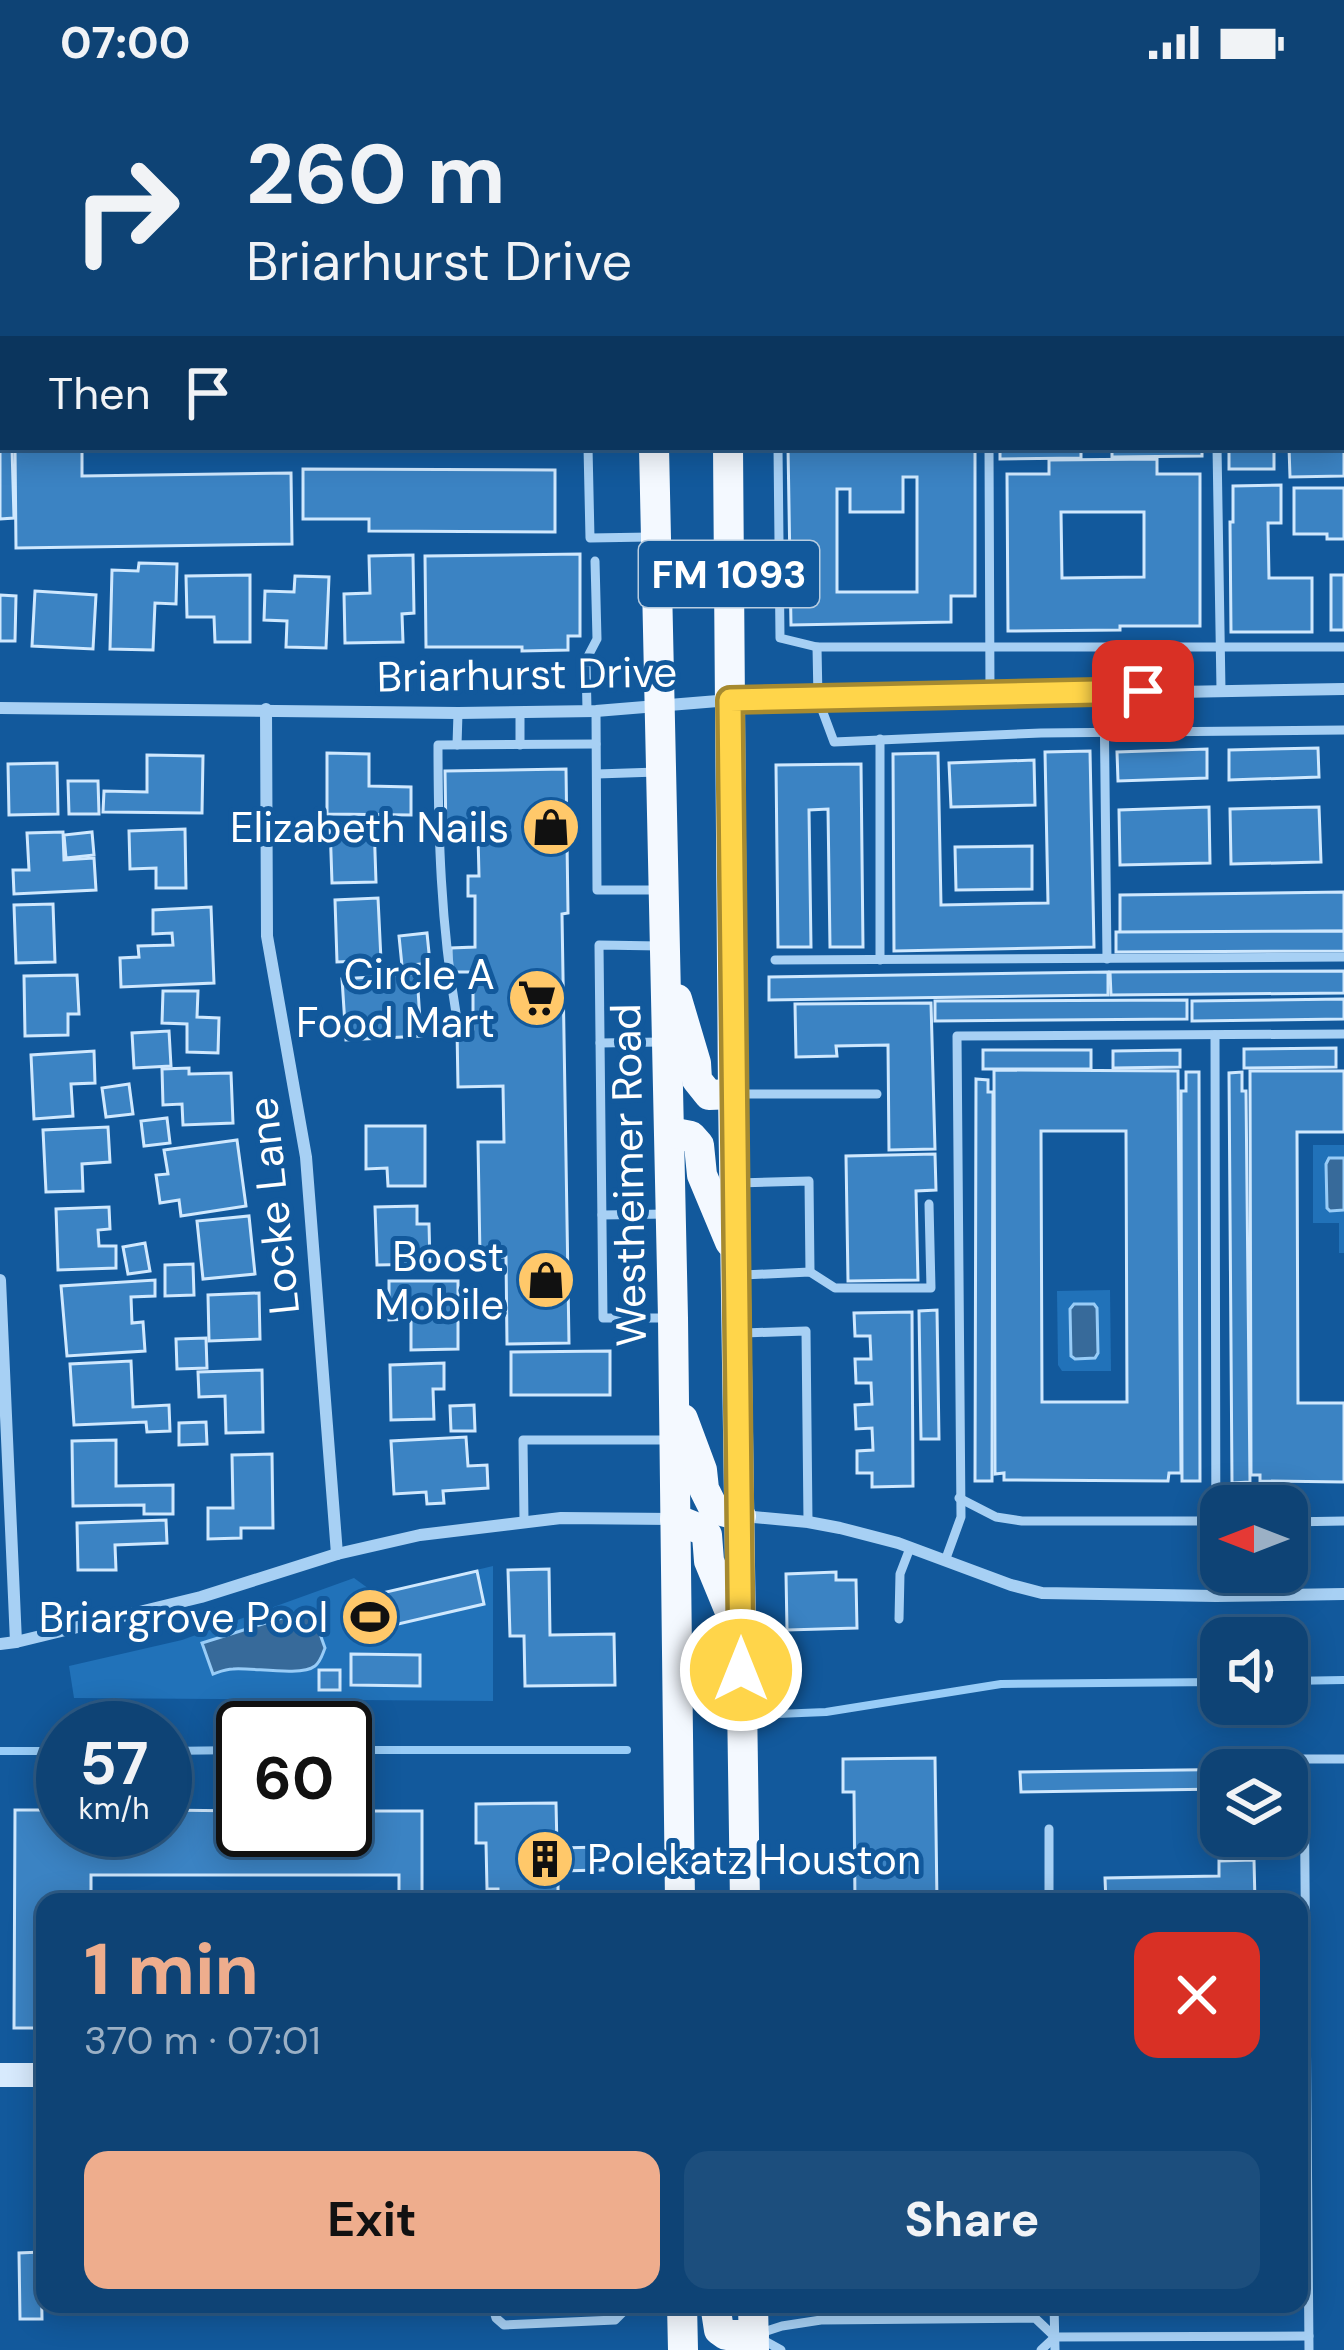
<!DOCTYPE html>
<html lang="en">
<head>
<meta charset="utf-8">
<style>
	:root { --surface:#0e4375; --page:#1c4e7d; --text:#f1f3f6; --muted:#9bb0c5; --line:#2e5c87; --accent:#eead8d }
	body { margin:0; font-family:"DM Sans",sans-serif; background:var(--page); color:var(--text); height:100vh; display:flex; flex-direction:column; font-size:45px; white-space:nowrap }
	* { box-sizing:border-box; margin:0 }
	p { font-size:39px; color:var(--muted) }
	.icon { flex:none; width:66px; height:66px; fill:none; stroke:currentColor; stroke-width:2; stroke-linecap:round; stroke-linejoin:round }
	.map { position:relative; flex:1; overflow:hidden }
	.panel { position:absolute; left:36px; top:1809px; width:1272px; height:420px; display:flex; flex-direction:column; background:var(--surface); border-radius:24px; box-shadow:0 6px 30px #0003,0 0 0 3px var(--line) }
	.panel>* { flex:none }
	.guide { position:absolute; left:0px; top:0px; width:1344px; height:366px; box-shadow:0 6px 30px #0003,0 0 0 3px var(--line); background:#0e4375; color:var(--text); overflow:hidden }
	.needle { width:78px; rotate:270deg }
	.fabs { position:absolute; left:1200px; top:1401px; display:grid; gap:24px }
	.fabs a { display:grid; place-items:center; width:108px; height:108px; border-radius:24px; background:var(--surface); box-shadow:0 6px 30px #0003,0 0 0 3px var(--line); font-size:60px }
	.speed { position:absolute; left:36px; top:1617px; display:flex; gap:24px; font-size:60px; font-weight:700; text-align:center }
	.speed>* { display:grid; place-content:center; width:156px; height:156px; border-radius:50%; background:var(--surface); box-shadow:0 6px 30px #0003,0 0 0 3px var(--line); line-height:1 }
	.speed small { font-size:30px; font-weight:400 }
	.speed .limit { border:6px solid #111; border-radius:18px; background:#fff; color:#111 }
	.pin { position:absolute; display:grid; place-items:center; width:102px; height:102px; color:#fff; margin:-51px; border-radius:24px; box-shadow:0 6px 18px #0006 }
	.me { position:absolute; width:132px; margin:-66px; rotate:0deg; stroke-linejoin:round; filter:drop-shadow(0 0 9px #0008) }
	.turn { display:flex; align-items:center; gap:42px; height:252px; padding:0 48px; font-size:54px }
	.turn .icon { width:156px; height:156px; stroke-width:2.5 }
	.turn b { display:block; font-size:84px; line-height:102px }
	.then { display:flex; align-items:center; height:114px; padding:0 48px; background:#0003; gap:24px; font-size:45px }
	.round { display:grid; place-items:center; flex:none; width:126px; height:126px; border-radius:24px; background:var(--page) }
	.headline { display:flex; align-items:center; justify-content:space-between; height:204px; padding:0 48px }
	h1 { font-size:72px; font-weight:700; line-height:90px; color:var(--accent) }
	.primary-button { display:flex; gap:24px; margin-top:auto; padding:24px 48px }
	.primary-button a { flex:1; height:138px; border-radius:24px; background:var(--accent); color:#111; font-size:48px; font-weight:700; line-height:138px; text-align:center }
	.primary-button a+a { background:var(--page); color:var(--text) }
	.status { display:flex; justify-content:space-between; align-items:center; height:84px; padding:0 60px; background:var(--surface); direction:ltr }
	.status svg { height:33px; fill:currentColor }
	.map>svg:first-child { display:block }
	.green { fill:#2172b9 }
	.water { fill:#376a9a; stroke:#98ccf7; stroke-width:3 }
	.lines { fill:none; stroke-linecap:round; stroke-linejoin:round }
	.stream { stroke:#98ccf7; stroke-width:8 }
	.building { fill:#3b83c3; stroke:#cfe8fe; stroke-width:3; fill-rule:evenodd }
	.lane { stroke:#a7d0f4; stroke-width:9 }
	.street { stroke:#a7d0f4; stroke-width:12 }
	.secondary { stroke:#d7eafd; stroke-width:24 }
	.primary { stroke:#f4f9ff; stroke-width:30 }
	.route-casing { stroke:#a68a30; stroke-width:30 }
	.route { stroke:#ffd54a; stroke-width:21 }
	.labels { text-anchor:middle; stroke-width:10; stroke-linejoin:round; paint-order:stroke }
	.shield { fill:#12599c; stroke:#b8cde1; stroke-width:3 }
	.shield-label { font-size:39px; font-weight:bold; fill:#fff }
	.street-label { font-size:42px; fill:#fff; stroke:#12599c }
	.poi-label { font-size:42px; fill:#fff; stroke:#12599c; text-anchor:end }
</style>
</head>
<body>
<div class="status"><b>07:00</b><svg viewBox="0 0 49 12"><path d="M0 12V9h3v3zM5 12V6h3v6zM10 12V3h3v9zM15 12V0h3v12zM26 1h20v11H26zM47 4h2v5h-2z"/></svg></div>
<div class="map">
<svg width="1344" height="2266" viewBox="0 0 1344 2266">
	<rect width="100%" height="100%" fill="#12599c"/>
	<g class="green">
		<polygon points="1313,1061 1344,1061 1344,1169 1339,1169 1339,1139 1313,1139"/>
		<polygon points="1110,1206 1111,1287 1062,1287 1058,1281 1057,1207"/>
		<polygon points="493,1482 493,1617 74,1614 69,1582 182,1556 354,1494 376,1510"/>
	</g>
	<g class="water">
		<polygon points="1329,1074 1344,1074 1344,1126 1330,1127 1327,1124 1326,1080"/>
		<polygon points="1074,1220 1094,1220 1097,1224 1098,1269 1095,1274 1075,1275 1071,1272 1070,1225"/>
		<path d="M311,1525L325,1564C322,1571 321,1577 315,1582C301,1593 251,1583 233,1585C226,1585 219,1588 213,1590L202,1559Z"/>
	</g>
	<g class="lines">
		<g class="stream">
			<polyline points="1287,1597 1344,1596"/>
			<polyline points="777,1630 826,1628 1001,1600 1221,1598"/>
			<polyline points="345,1666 627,1666"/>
			<polyline points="0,1667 63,1667"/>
			<polyline points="165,1667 243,1666"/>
		</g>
	</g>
	<g class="building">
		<polygon points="69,0 210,0 210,3 70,3"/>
		<polygon points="1129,0 1344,0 1344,36 1341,38 1341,3 1129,3"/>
		<rect x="1341" y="151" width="3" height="77"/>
		<polygon points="0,233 3,233 3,363 12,363 14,434 0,435"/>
		<polygon points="1341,348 1344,348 1344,392 1290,393 1289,363 1341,363"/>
		<polygon points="15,363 82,363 82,392 291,389 292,460 16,464"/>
		<path d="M788,363H975V512H951V538L791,541ZM903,393H917V508H837V405H850V428H903Z"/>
		<polygon points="1000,363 1081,363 1081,374 1000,375"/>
		<polygon points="1112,363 1202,363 1202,372 1112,373"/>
		<rect x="1229" y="363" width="45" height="22"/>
		<path d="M1157,375V390H1200V542H1120V546L1008,547L1007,390H1049V376ZM1061,428H1144V493L1062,494Z"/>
		<polygon points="303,385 555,386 555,448 369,447 369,435 303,435"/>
		<polygon points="1281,401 1281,439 1268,439 1269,494 1312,494 1312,548 1231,548 1230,438 1233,438 1233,402"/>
		<polygon points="1294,404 1344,404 1344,455 1327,455 1327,450 1294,450"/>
		<polygon points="580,470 580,552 568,552 568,566 522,567 522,563 426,563 425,472"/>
		<polygon points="413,471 414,529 402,530 403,558 345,559 344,510 370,509 369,472"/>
		<polygon points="139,479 177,480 176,520 155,519 153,566 110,565 112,486 138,487"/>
		<polygon points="250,491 250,558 215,558 214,533 187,533 186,492"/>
		<rect x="1331" y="491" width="13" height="55"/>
		<polygon points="295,492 329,493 326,564 286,563 287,537 264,536 265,507 294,508"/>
		<polygon points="35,507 96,511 93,565 32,562"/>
		<polygon points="0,511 16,512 15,557 0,557"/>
		<polygon points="1318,664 1319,693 1229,696 1229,666"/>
		<polygon points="1207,665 1207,694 1118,697 1117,668"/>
		<polygon points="1090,667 1094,863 894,867 893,670 938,669 941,821 1048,819 1045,668"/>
		<polygon points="327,669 369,670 369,702 411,703 411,731 327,730"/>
		<polygon points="147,671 203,672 202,729 103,728 104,707 147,708"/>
		<polygon points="1034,676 1035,721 951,723 949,679"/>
		<polygon points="57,679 58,730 9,731 8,680"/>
		<polygon points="861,680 863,863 830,863 828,725 809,726 811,863 778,863 776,681"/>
		<polygon points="566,685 568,829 562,830 569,1259 507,1260 506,1173 480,1173 478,1058 504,1058 503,1002 458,1003 457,945 473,945 473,888 451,888 451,864 475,863 475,812 468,812 468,792 479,792 478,751 446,752 445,687"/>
		<polygon points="68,697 98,697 99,730 69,730"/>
		<polygon points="1209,723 1210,779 1120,781 1119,726"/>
		<polygon points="1319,723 1321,778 1231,780 1230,725"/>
		<polygon points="374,739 376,798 332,799 330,740"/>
		<polygon points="185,745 186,804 156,804 156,784 130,785 129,747"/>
		<polygon points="63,748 64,776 94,774 96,806 14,810 13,786 29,786 27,749"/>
		<polygon points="92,748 94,771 66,774 64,751"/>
		<polygon points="1032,762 1032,805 956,806 955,763"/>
		<polygon points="1344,808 1344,847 1120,849 1120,811"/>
		<polygon points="378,814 381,876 337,878 335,816"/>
		<polygon points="53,820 55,878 16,879 14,821"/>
		<polygon points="211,823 214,899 121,903 120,874 139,873 138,862 173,861 172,849 153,850 153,826"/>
		<polygon points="1344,847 1344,867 1116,868 1116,848"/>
		<polygon points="427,849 430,879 402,882 399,852"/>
		<polygon points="1344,887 1344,909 1111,911 1110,888"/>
		<polygon points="1108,888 1108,911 769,916 769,893"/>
		<polygon points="417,890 421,952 346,956 342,895"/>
		<polygon points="77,891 79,930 68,930 68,951 25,952 24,892"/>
		<polygon points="163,907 198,907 197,933 219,934 218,969 187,968 187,940 162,939"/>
		<polygon points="1344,915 1344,935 1192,937 1192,917"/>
		<polygon points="1187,916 1187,935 935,937 935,917"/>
		<polygon points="931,919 935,1065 889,1066 888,961 836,962 837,972 796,973 795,920"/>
		<polygon points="169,947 171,982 134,984 132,949"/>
		<polygon points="1336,964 1336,983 1244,984 1244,965"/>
		<rect x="983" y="966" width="108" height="19"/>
		<polygon points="1180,966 1180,983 1113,984 1113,967"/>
		<polygon points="94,967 95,999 71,1000 73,1032 34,1035 31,971"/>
		<polygon points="189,984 189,990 231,989 233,1039 183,1041 182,1020 163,1021 162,985"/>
		<path d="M994,986L1178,987L1181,1389H1169L1168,1397L1004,1396V1389L995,1390ZM1041,1047H1126L1127,1318H1042Z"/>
		<polygon points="1250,987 1344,987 1344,1048 1297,1048 1298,1319 1344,1319 1344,1398 1260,1397 1260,1391 1251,1391"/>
		<polygon points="1186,988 1199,988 1200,1397 1182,1397 1181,1007 1186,1007"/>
		<polygon points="1242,988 1242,1007 1246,1007 1250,1398 1232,1399 1229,989"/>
		<polygon points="976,995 988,996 988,1008 993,1008 992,1397 975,1397"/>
		<polygon points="129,1000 133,1030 106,1033 102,1004"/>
		<polygon points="167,1034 170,1059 144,1062 141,1037"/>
		<polygon points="366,1042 425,1042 425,1102 388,1102 387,1084 366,1085"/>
		<polygon points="108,1043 110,1078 82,1080 83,1107 46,1108 43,1046"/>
		<polygon points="237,1056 246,1122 181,1132 179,1116 160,1119 156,1091 168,1090 164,1066"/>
		<polygon points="935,1070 936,1106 916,1107 918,1196 848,1197 846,1072"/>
		<polygon points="417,1122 417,1140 429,1140 430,1180 377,1181 375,1123"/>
		<polygon points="109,1123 110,1145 98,1146 99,1162 116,1162 116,1184 58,1186 56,1125"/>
		<polygon points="249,1132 255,1190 203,1195 197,1137"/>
		<polygon points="145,1159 150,1187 128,1190 123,1163"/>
		<polygon points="193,1180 194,1211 165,1212 165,1181"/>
		<polygon points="155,1196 155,1212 131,1213 132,1239 143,1238 145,1267 67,1272 61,1202"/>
		<polygon points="389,1197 458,1197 458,1265 411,1266 411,1235 389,1236"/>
		<polygon points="259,1209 260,1255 209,1257 208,1211"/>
		<polygon points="937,1226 939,1355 921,1355 919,1227"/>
		<polygon points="912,1228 913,1402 872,1403 872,1389 857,1389 857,1367 873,1366 872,1344 856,1345 855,1321 872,1320 871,1299 856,1299 855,1275 871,1275 870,1252 855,1252 854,1229"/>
		<polygon points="206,1254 207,1284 177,1285 176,1255"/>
		<polygon points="610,1267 610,1311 511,1311 511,1268"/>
		<polygon points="131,1277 133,1323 169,1321 170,1347 147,1348 146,1338 74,1341 70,1280"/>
		<polygon points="444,1279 444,1305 433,1305 434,1335 391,1336 390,1281"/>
		<polygon points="262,1286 263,1348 226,1349 225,1312 199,1313 198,1288"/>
		<polygon points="474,1321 475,1347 451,1347 450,1322"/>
		<polygon points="206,1338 207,1360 179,1361 179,1339"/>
		<polygon points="466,1353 468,1382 487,1381 488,1404 443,1407 444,1419 427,1420 426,1408 394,1410 391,1357"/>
		<polygon points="116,1356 116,1402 173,1401 173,1430 144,1430 144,1421 73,1422 72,1357"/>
		<polygon points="272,1370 273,1444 241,1444 241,1454 208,1455 208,1424 233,1424 232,1371"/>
		<polygon points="166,1436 167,1459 115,1461 116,1486 78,1486 77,1439"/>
		<polygon points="549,1485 550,1551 614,1550 615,1601 525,1602 524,1552 510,1552 508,1486"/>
		<polygon points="477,1487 484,1520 394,1541 386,1508"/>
		<polygon points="836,1488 836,1496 856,1496 857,1544 787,1546 786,1490"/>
		<polygon points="351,1570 420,1571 420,1602 351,1601"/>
		<rect x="319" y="1586" width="21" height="20"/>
		<polygon points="935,1674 937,1818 855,1818 854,1708 843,1708 843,1675"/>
		<polygon points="1263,1685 1221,1686 1221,1705 1021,1708 1020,1688"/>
		<polygon points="556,1719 557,1764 602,1763 603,1786 558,1787 558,1818 498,1818 498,1805 487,1805 486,1759 476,1759 476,1720"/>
		<polygon points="15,1726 63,1726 63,1746 165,1746 165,1726 243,1727 243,1746 345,1746 345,1727 422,1727 422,1808 399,1808 399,1791 91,1791 91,1818 45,1818 45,1944 14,1944"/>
		<polygon points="1254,1776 1255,1818 1106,1818 1105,1794 1219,1792 1219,1777"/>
		<polygon points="41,2168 42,2235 20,2235 19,2169"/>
		<polygon points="519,2220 602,2220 602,2226 519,2227"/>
	</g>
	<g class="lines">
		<g class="lane">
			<polyline points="16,0 16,3"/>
			<polyline points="256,0 256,3"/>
			<polyline points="563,0 563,3"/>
			<polyline points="793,0 794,3"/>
			<polyline points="1096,0 1096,3"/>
			<polyline points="1341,60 1344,60"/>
			<polyline points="1341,332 1344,332"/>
			<polyline points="588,363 590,454 650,453"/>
			<polyline points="778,363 780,554 817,563 1344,563"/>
			<polyline points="989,363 990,609"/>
			<polyline points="1217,363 1221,606"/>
			<polyline points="817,563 818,615 834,658 1041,649 1344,646"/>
			<polyline points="1104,608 1107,875"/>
			<polyline points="587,627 586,576 597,555 595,477"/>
			<polyline points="596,627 597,806 658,806"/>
			<polyline points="880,655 880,876"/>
			<polyline points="457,661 458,629"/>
			<polyline points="520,661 520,628"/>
			<polyline points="597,690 657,688"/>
			<polyline points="660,862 599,861 603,1234 668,1234"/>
			<polyline points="775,876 1344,873"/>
			<path d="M456,929C441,841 438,751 438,661L596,660"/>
			<polyline points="1215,951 1216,1512"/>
			<polyline points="600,959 660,958"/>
			<polyline points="739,1010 877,1010"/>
			<polyline points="737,1099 809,1097 810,1188"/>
			<polyline points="602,1131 668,1130"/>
			<polyline points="743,1191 810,1188 835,1204 931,1204 929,1120"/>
			<polyline points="744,1249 806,1247 808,1438"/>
			<polyline points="959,1414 996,1433 1022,1437 1221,1437"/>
			<polyline points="524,1437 523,1356 670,1356"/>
			<polyline points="1287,1438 1344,1437"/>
			<polyline points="945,1477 961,1433 957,952 1344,950"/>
			<polyline points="899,1535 900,1490 910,1464"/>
			<polyline points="1049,1745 1049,1818"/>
			<polyline points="61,2220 61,2226 261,2224"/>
			<polyline points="492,2220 496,2234 504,2241 615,2236 626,2225 626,2220"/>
			<polyline points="1054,2220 1055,2266"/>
			<polyline points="261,2221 261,2224 447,2223 447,2220"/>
			<polyline points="781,2266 754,2251 782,2242 821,2236 1035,2234 1055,2253"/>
			<polyline points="1041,2266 1055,2253 1309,2252"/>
			<polyline points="1309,2266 1304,1675 1344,1675"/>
		</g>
		<g class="street">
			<polyline points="0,183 3,183"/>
			<polyline points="0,624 458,629 596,627 730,616 1344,605"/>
			<polyline points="266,625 267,852 306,1073 337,1470"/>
			<polyline points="0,1196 16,1558"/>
			<polyline points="743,1432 808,1438 840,1444 898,1459 1011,1501 1042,1509 1216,1512 1344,1510"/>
			<polyline points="0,1560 16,1558 201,1513 337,1470 420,1451 561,1434 673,1435"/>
		</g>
		<polyline class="secondary" points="0,1991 45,1991"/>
		<g class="primary">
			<polyline points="652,0 652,3"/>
			<polyline points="724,0 724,3"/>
			<polyline points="654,363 673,1234 680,1818"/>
			<polyline points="728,363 733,1010 745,1818"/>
			<polyline points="677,915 696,979 697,996 709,1011 733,1010"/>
			<polyline points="670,1048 691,1052 699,1061 702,1091 730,1158"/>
			<polyline points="683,1335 702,1386 704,1405 714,1425 741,1432"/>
			<polyline points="675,1435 700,1445 707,1451 709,1477 735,1540"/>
			<polyline points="682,2220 683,2266"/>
			<polyline points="715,2220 719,2246 726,2251 754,2251"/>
			<polyline points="753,2220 754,2266"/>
		</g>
	</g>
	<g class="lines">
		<defs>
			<polyline id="route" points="741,1586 730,616 1143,607"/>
		</defs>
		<use href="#route" class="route-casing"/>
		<use href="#route" class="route"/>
	</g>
	<defs>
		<symbol id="shop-disc" viewBox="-11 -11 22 22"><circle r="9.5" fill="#ffc86a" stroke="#12599c"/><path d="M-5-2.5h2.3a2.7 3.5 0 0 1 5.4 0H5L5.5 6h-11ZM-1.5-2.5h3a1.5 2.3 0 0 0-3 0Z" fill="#111"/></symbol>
		<symbol id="supermarket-disc" viewBox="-11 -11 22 22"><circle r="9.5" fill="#ffc86a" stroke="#12599c"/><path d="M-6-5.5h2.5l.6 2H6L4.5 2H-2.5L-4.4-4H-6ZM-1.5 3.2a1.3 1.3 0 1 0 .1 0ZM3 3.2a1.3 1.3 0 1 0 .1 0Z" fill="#111"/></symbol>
		<symbol id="stadium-disc" viewBox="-11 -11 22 22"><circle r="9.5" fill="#ffc86a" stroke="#12599c"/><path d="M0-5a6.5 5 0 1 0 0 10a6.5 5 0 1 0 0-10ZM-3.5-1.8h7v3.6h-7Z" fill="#111"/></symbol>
		<symbol id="building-disc" viewBox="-11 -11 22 22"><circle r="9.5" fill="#ffc86a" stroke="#12599c"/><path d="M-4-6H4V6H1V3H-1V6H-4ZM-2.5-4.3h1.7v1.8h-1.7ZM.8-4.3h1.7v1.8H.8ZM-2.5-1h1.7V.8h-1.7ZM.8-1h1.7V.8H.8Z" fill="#111"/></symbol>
	</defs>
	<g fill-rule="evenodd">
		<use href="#shop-disc" x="518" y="710" width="66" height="66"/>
		<use href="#supermarket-disc" x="504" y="881" width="66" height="66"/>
		<use href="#shop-disc" x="513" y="1163" width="66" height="66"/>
		<use href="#stadium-disc" x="337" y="1500" width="66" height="66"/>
		<use href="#building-disc" x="512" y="1742" width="66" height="66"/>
	</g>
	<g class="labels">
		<rect class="shield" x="639" y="457" width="180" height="66" rx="9"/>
		<g class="shield-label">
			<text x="729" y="504">FM 1093</text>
		</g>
		<g class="street-label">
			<text transform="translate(527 590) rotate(-1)" y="15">Briarhurst Drive</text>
			<text transform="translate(628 1091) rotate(-91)" y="15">Westheimer Road</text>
			<text transform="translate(273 1122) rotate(-96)" y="15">Locke Lane</text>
		</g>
		<g class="poi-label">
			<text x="509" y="758">Elizabeth Nails</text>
			<text x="495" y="905">Circle A<tspan x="495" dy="48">Food Mart</tspan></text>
			<text x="504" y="1187">Boost<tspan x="504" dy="48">Mobile</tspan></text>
			<text x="328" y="1548">Briargrove Pool</text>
			<text x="587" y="1790" text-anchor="start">Polekatz Houston</text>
		</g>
	</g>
</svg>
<div class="fabs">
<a><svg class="needle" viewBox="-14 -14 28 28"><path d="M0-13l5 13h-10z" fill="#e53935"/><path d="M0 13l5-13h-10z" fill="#9bb0c5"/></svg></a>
<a><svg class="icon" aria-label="sound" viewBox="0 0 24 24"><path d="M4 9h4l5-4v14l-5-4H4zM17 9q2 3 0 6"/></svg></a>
<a><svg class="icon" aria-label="layers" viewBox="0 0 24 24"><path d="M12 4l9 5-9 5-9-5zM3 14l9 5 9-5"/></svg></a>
</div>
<div class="speed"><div>57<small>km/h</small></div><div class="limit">60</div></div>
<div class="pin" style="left:1143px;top:607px;background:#d93025"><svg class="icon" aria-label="arrive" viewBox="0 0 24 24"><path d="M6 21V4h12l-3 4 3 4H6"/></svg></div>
<svg class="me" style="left:741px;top:1586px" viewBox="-20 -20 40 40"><circle r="17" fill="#ffd54a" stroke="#fff" stroke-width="3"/><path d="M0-11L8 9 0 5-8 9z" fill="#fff"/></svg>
<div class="guide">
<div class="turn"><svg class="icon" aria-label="right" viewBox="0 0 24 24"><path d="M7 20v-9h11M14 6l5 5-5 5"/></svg><div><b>260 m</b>Briarhurst Drive</div></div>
<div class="then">Then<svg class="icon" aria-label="arrive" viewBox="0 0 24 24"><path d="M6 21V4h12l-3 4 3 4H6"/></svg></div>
</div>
<section class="panel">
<div class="headline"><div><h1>1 min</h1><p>370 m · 07:01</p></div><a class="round" style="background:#d93025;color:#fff"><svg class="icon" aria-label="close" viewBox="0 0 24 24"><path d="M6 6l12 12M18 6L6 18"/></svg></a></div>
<div class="primary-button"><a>Exit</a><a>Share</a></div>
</section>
</div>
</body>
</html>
